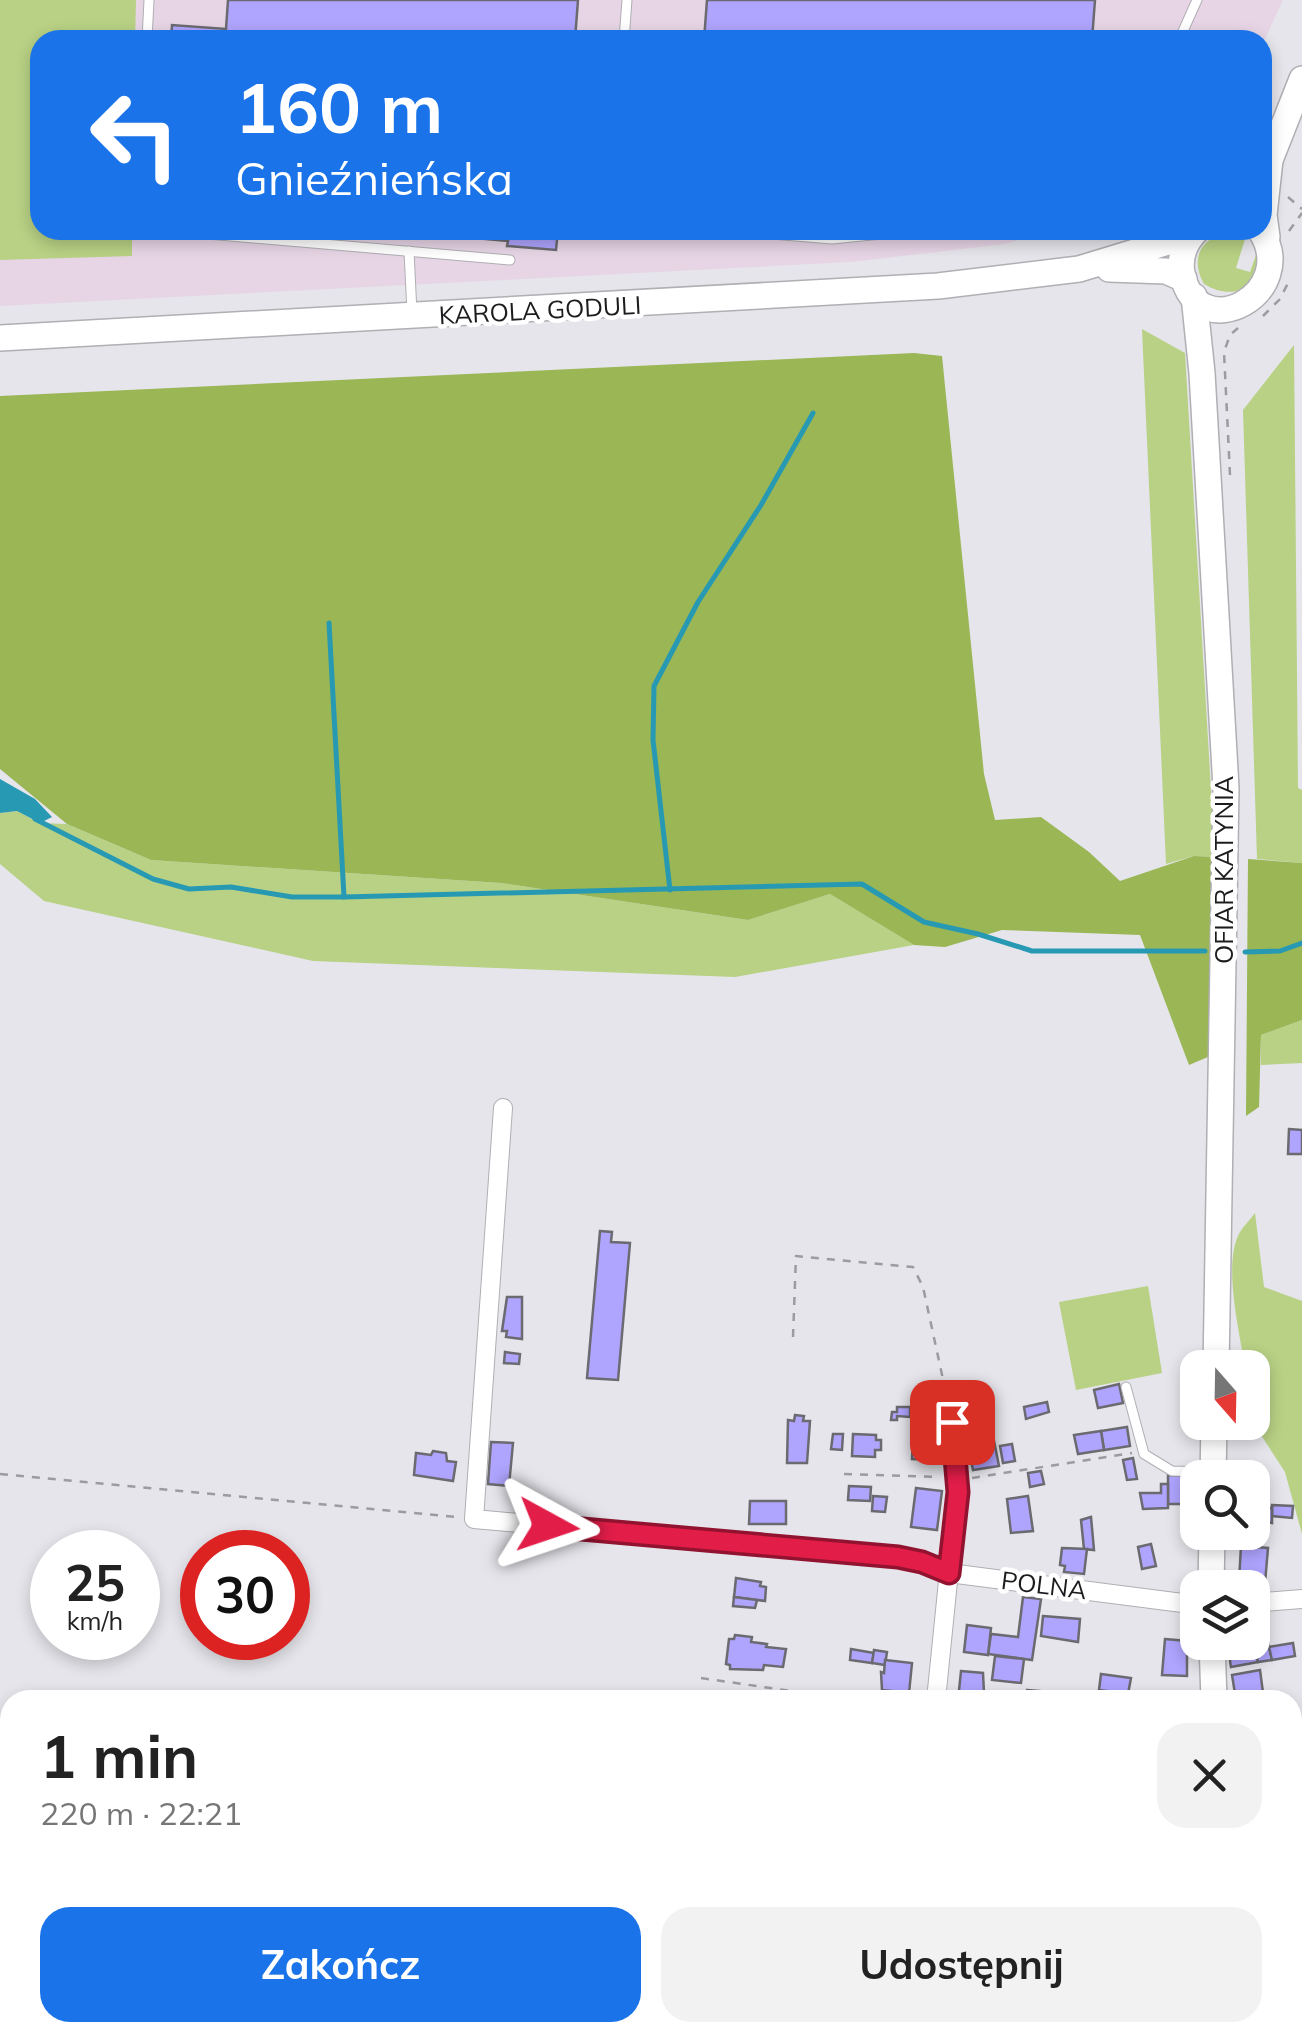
<!DOCTYPE html>
<html lang="pl">
<head>
<meta charset="utf-8">
<style>
	:root { --surface:#fff; --page:#f2f2f2; --text:#222; --muted:#767676; --accent:#1a73e8 }
	body { margin:0; font-family:Mulish,sans-serif; background:var(--page); color:var(--text); height:100vh; display:flex; flex-direction:column; font-size:38px; white-space:nowrap }
	* { box-sizing:border-box; margin:0 }
	p { font-size:32px; color:var(--muted) }
	.icon { flex:none; width:55px; height:55px; fill:none; stroke:currentColor; stroke-width:2; stroke-linecap:round; stroke-linejoin:round }
	.map { position:relative; flex:1; overflow:hidden }
	.details { position:absolute; left:0px; top:1690px; width:1302px; height:352px; display:flex; flex-direction:column; background:var(--surface); border-radius:30px 30px 0 0; box-shadow:0 5px 15px #0003 }
	.details>* { flex:none }
	.banner { position:absolute; left:30px; top:30px; width:1242px; height:210px; border-radius:30px; box-shadow:0 5px 15px #0003; background:#1a73e8; color:#fff; overflow:hidden }
	.needle { width:65px; rotate:160deg }
	.buttons { position:absolute; left:1180px; top:1350px; display:grid; gap:20px }
	.buttons a { display:grid; place-items:center; width:90px; height:90px; border-radius:20px; background:var(--surface); box-shadow:0 5px 15px #0003; font-size:50px }
	.speed { position:absolute; left:30px; top:1530px; display:flex; gap:20px; font-size:50px; font-weight:700; text-align:center }
	.speed>* { display:grid; place-content:center; width:130px; height:130px; border-radius:50%; background:var(--surface); box-shadow:0 5px 15px #0003; line-height:1 }
	.speed small { font-size:25px; font-weight:400 }
	.speed .limit { border:15px solid #d22; background:#fff; color:#111 }
	.pin { position:absolute; display:grid; place-items:center; width:85px; height:85px; color:#fff; margin:-42px; border-radius:20px; box-shadow:0 5px 15px #0006 }
	.me { position:absolute; width:110px; margin:-55px; rotate:95deg; stroke-linejoin:round; filter:drop-shadow(0 0 8px #0008) }
	.turn { display:flex; align-items:center; gap:35px; height:210px; padding:0 40px; font-size:45px }
	.turn .icon { width:130px; height:130px; stroke-width:2.5 }
	.turn b { display:block; font-size:70px; line-height:85px }
	.round { display:grid; place-items:center; flex:none; width:105px; height:105px; border-radius:30px; background:var(--page) }
	.headline { display:flex; align-items:center; justify-content:space-between; height:170px; padding:0 40px }
	h1 { font-size:60px; font-weight:700; line-height:75px }
	.cta { display:flex; gap:20px; margin-top:auto; padding:20px 40px }
	.cta a { flex:1; height:115px; border-radius:30px; background:var(--accent); color:#fff; font-size:40px; font-weight:700; line-height:115px; text-align:center }
	.cta a+a { background:var(--page); color:var(--text) }
	.map>svg:first-child { display:block }
	.industrial { fill:#e7d5e6 }
	.green { fill:#b8d184 }
	.forest { fill:#9ab655 }
	.water { fill:#2899b3 }
	.lines { fill:none; stroke-linecap:round; stroke-linejoin:round }
	.stream { stroke:#2899b3; stroke-width:5 }
	.building { fill:#afa4fe; stroke:#6b6a70; stroke-width:2.5 }
	.lane-casing { stroke:#afafb4; stroke-width:11 }
	.street-casing { stroke:#afafb4; stroke-width:20 }
	.secondary-casing { stroke:#afafb4; stroke-width:28 }
	.path { stroke:#9b9ba0; stroke-width:2.5; stroke-dasharray:8 8; stroke-linecap:butt }
	.lane { stroke:#fff; stroke-width:9 }
	.street { stroke:#fff; stroke-width:18 }
	.secondary { stroke:#fff; stroke-width:25 }
	.route-casing { stroke:#92132f; stroke-width:25 }
	.route { stroke:#e11d48; stroke-width:18 }
	.labels { text-anchor:middle; stroke-width:9; stroke-linejoin:round; paint-order:stroke }
	.street-label { font-size:25px; fill:#1c1c1e; stroke:#fff }
</style>
</head>
<body>
<div class="map">
<svg width="1302" height="2042" viewBox="0 0 1302 2042">
	<rect width="100%" height="100%" fill="#e5e5eb"/>
	<polygon class="industrial" points="0,0 1283,0 1263,43 1262,40 40,40 40,230 1053,230 1005,244 851,262 0,306"/>
	<g class="green">
		<polygon points="0,0 136,0 135,40 40,40 40,230 132,230 132,256 0,260"/>
		<path d="M1227,232L1245,239L1236,268L1250,272L1256,255C1260,290 1232,301 1204,284C1190,259 1200,239 1227,232Z"/>
		<polygon points="1142,329 1185,353 1215,857 1194,856 1166,864"/>
		<polygon points="1294,345 1298,788 1302,790 1302,863 1257,859 1243,410"/>
		<polygon points="17,811 40,823 67,824 151,860 501,883 748,920 830,894 914,945 735,977 313,961 44,901 0,864 0,813"/>
		<polygon points="1302,1020 1302,1063 1261,1065 1261,1035"/>
		<path d="M1255,1213L1264,1287L1302,1301V1534L1285,1472L1261,1435L1253,1414L1252,1368L1245,1367C1240,1333 1222,1263 1240,1232C1244,1225 1251,1219 1255,1213Z"/>
		<polygon points="1148,1286 1162,1373 1076,1390 1059,1302"/>
		<polygon points="0,1823 10,1825 10,1947 0,1945"/>
	</g>
	<g class="forest">
		<polygon points="914,353 942,356 984,774 995,820 1041,817 1089,852 1120,881 1194,856 1215,857 1215,1054 1189,1065 1140,935 1002,930 945,947 914,945 830,894 748,920 501,883 151,860 67,824 0,769 0,396"/>
		<polygon points="1248,859 1302,863 1302,1020 1261,1035 1259,1107 1246,1116"/>
	</g>
	<polygon class="water" points="0,779 35,799 52,817 40,823 17,811 0,813"/>
	<g class="lines">
		<g class="stream">
			<polyline points="329,623 344,897"/>
			<polyline points="35,819 153,879 189,889 231,887 292,897 344,897 862,884 924,922 978,934 1032,951 1205,951"/>
			<polyline points="670,890 653,740 654,686 698,602 761,505 813,413"/>
			<polyline points="1245,952 1280,951 1302,943"/>
		</g>
	</g>
	<g class="building">
		<polygon points="228,0 578,0 575,40 171,40 172,25 226,29"/>
		<polygon points="1095,0 1092,40 704,40 707,0"/>
		<polygon points="420,230 558,230 556,250 507,246 508,241 420,233"/>
		<polygon points="1289,1129 1302,1130 1302,1154 1288,1154"/>
		<polygon points="600,1231 612,1232 611,1242 630,1243 618,1380 587,1378"/>
		<polygon points="507,1297 522,1297 522,1339 506,1337 507,1331 502,1331"/>
		<polygon points="505,1352 520,1354 519,1364 504,1363"/>
		<polygon points="1119,1384 1123,1403 1098,1408 1094,1390"/>
		<polygon points="1047,1402 1049,1412 1026,1419 1024,1407"/>
		<polygon points="897,1407 910,1407 910,1417 897,1416 897,1420 891,1420 892,1412 897,1412"/>
		<polygon points="795,1415 804,1416 803,1421 810,1421 807,1463 787,1463 788,1420 794,1421"/>
		<polygon points="1127,1427 1130,1446 1104,1450 1101,1431"/>
		<polygon points="1101,1431 1104,1450 1078,1454 1074,1435"/>
		<polygon points="833,1434 843,1434 842,1450 831,1449"/>
		<polygon points="853,1434 876,1435 876,1440 881,1440 881,1450 875,1450 875,1457 852,1456"/>
		<polygon points="993,1436 999,1466 973,1470 967,1440"/>
		<polygon points="913,1437 935,1438 934,1460 912,1459"/>
		<polygon points="491,1442 513,1443 509,1486 488,1484"/>
		<polygon points="1012,1444 1015,1461 1003,1463 1000,1446"/>
		<polygon points="433,1451 446,1453 447,1461 456,1462 453,1481 414,1475 416,1453 431,1455"/>
		<polygon points="1133,1458 1137,1479 1127,1480 1123,1460"/>
		<polygon points="1041,1471 1044,1484 1030,1487 1028,1473"/>
		<polygon points="1168,1475 1191,1476 1191,1504 1168,1504"/>
		<polygon points="1161,1484 1168,1484 1168,1508 1143,1509 1140,1493 1161,1493"/>
		<polygon points="849,1486 871,1487 870,1501 848,1500"/>
		<polygon points="916,1488 942,1491 937,1530 911,1527"/>
		<polygon points="873,1496 887,1497 885,1512 872,1511"/>
		<polygon points="1028,1496 1033,1531 1011,1533 1007,1499"/>
		<polygon points="750,1501 786,1501 786,1524 749,1524"/>
		<polygon points="1272,1505 1293,1506 1292,1518 1272,1516"/>
		<polygon points="1257,1507 1272,1508 1272,1523 1256,1521"/>
		<polygon points="1091,1517 1094,1550 1084,1549 1081,1520"/>
		<polygon points="1151,1544 1156,1566 1142,1569 1138,1547"/>
		<polygon points="1241,1546 1268,1548 1265,1583 1239,1581"/>
		<polygon points="1062,1548 1087,1549 1084,1574 1064,1572 1065,1566 1060,1565"/>
		<polygon points="736,1578 761,1582 760,1586 766,1587 765,1601 734,1597"/>
		<polygon points="734,1597 757,1600 755,1608 733,1606"/>
		<polygon points="1023,1597 1041,1599 1032,1660 988,1654 991,1634 1018,1637"/>
		<polygon points="1043,1616 1080,1619 1078,1642 1041,1636"/>
		<polygon points="967,1625 991,1628 988,1655 964,1652"/>
		<polygon points="1252,1634 1258,1662 1231,1667 1227,1642 1252,1642"/>
		<polygon points="735,1635 752,1637 751,1642 767,1644 766,1647 786,1649 783,1667 764,1665 763,1670 730,1669 730,1665 726,1664 729,1639 734,1639"/>
		<polygon points="1165,1639 1187,1641 1187,1676 1162,1675"/>
		<polygon points="1268,1641 1272,1660 1258,1662 1254,1642"/>
		<polygon points="1293,1643 1295,1656 1272,1660 1269,1647"/>
		<polygon points="851,1649 874,1653 872,1663 850,1660"/>
		<polygon points="874,1650 887,1652 885,1665 872,1663"/>
		<polygon points="995,1656 1024,1659 1021,1683 992,1680"/>
		<polygon points="885,1660 912,1663 909,1693 882,1690 881,1672 884,1673"/>
		<polygon points="1260,1670 1264,1700 1236,1700 1232,1675"/>
		<polygon points="961,1671 983,1673 984,1693 981,1693 980,1700 958,1700"/>
		<polygon points="1101,1674 1131,1678 1128,1694 1099,1690"/>
		<polygon points="1027,1690 1050,1692 1049,1700 1025,1700"/>
		<polygon points="1295,1894 1302,1895 1302,1925 1293,1925"/>
		<polygon points="1300,2011 1301,2042 1294,2042 1292,2012"/>
		<polygon points="966,2032 998,2032 997,2042 965,2042"/>
		<rect x="1251" y="2032" width="29" height="10"/>
		<polygon points="1033,2034 1059,2038 1059,2042 1032,2042"/>
	</g>
	<g class="lines">
		<defs>
			<g id="lane">
				<polyline points="147,40 149,0"/>
				<polyline points="624,40 627,0"/>
				<polyline points="1179,40 1197,0"/>
				<polyline points="161,230 510,260"/>
				<polyline points="723,230 832,239 921,230"/>
				<polyline points="409,251 412,313"/>
				<polyline points="1126,1387 1144,1454 1172,1471 1212,1472"/>
			</g>
			<g id="street">
				<polyline points="503,1108 474,1519 897,1557 922,1562 949,1573 1198,1605"/>
				<polyline points="1252,1603 1302,1599"/>
				<polyline points="936,1700 957,1492 952,1422"/>
				<polyline points="909,2032 937,2035"/>
			</g>
			<g id="secondary">
				<polyline points="1262,171 1270,160 1302,79"/>
				<path d="M1197,230C1185,242 1179,257 1182,273C1198,350 1302,292 1260,230"/>
				<polyline points="1267,237 1264,215 1270,160"/>
				<polyline points="1109,269 1166,271 1184,279"/>
				<polyline points="1194,296 1202,373 1226,788 1216,1368"/>
				<polyline points="0,338 938,286 1079,269 1191,235"/>
				<polyline points="1213,1478 1214,1422"/>
				<polyline points="1211,1588 1212,1532"/>
				<polyline points="1212,1642 1214,1700"/>
				<polyline points="1230,2032 1230,2042"/>
			</g>
		</defs>
		<use href="#lane" class="lane-casing"/>
		<use href="#street" class="street-casing"/>
		<use href="#secondary" class="secondary-casing"/>
		<g class="path">
			<polyline points="1288,197 1302,209"/>
			<polyline points="1289,231 1302,213"/>
			<polyline points="1263,316 1280,299 1288,283"/>
			<polyline points="1230,475 1224,352 1230,335 1238,328"/>
			<polyline points="793,1337 796,1256 913,1267 923,1287 949,1407"/>
			<polyline points="0,1474 456,1517"/>
			<polyline points="844,1474 939,1477"/>
			<polyline points="972,1478 1132,1453"/>
			<polyline points="701,1678 853,1700"/>
			<polyline points="0,1879 10,1880"/>
		</g>
		<use href="#lane" class="lane"/>
		<use href="#street" class="street"/>
		<use href="#secondary" class="secondary"/>
	</g>
	<g class="lines">
		<defs>
			<polyline id="route" points="548,1526 898,1557 922,1562 949,1573 958,1492 952,1422"/>
		</defs>
		<use href="#route" class="route-casing"/>
		<use href="#route" class="route"/>
	</g>
	<g class="labels">
		<g class="street-label">
			<text transform="translate(540 310) rotate(-3)" y="9">KAROLA GODULI</text>
			<text transform="translate(1224 870) rotate(-90)" y="9">OFIAR KATYNIA</text>
			<text transform="translate(1044 1585) rotate(7)" y="9">POLNA</text>
		</g>
	</g>
</svg>
<div class="buttons">
<a><svg class="needle" viewBox="-14 -14 28 28"><path d="M0-13l5 13h-10z" fill="#e53935"/><path d="M0 13l5-13h-10z" fill="#767676"/></svg></a>
<a><svg class="icon" aria-label="search" viewBox="0 0 24 24"><circle cx="10" cy="10" r="6"/><path d="M15 15l6 6"/></svg></a>
<a><svg class="icon" aria-label="layers" viewBox="0 0 24 24"><path d="M12 4l9 5-9 5-9-5zM3 14l9 5 9-5"/></svg></a>
</div>
<div class="speed"><div>25<small>km/h</small></div><div class="limit">30</div></div>
<div class="pin" style="left:952px;top:1422px;background:#d93025"><svg class="icon" aria-label="arrive" viewBox="0 0 24 24"><path d="M6 21V4h12l-3 4 3 4H6"/></svg></div>
<svg class="me" style="left:548px;top:1526px" viewBox="-20 -20 40 40"><path d="M0-17L14 15 0 8-14 15z" fill="#e11d48" stroke="#fff" stroke-width="4"/></svg>
<div class="banner">
<div class="turn"><svg class="icon" aria-label="left" viewBox="0 0 24 24"><path d="M17 20v-9H6M10 6l-5 5 5 5"/></svg><div><b>160 m</b>Gnieźnieńska</div></div>
</div>
<section class="details">
<div class="headline"><div><h1>1 min</h1><p>220 m · 22:21</p></div><a class="round"><svg class="icon" aria-label="close" viewBox="0 0 24 24"><path d="M6 6l12 12M18 6L6 18"/></svg></a></div>
<div class="cta"><a>Zakończ</a><a>Udostępnij</a></div>
</section>
</div>
</body>
</html>
